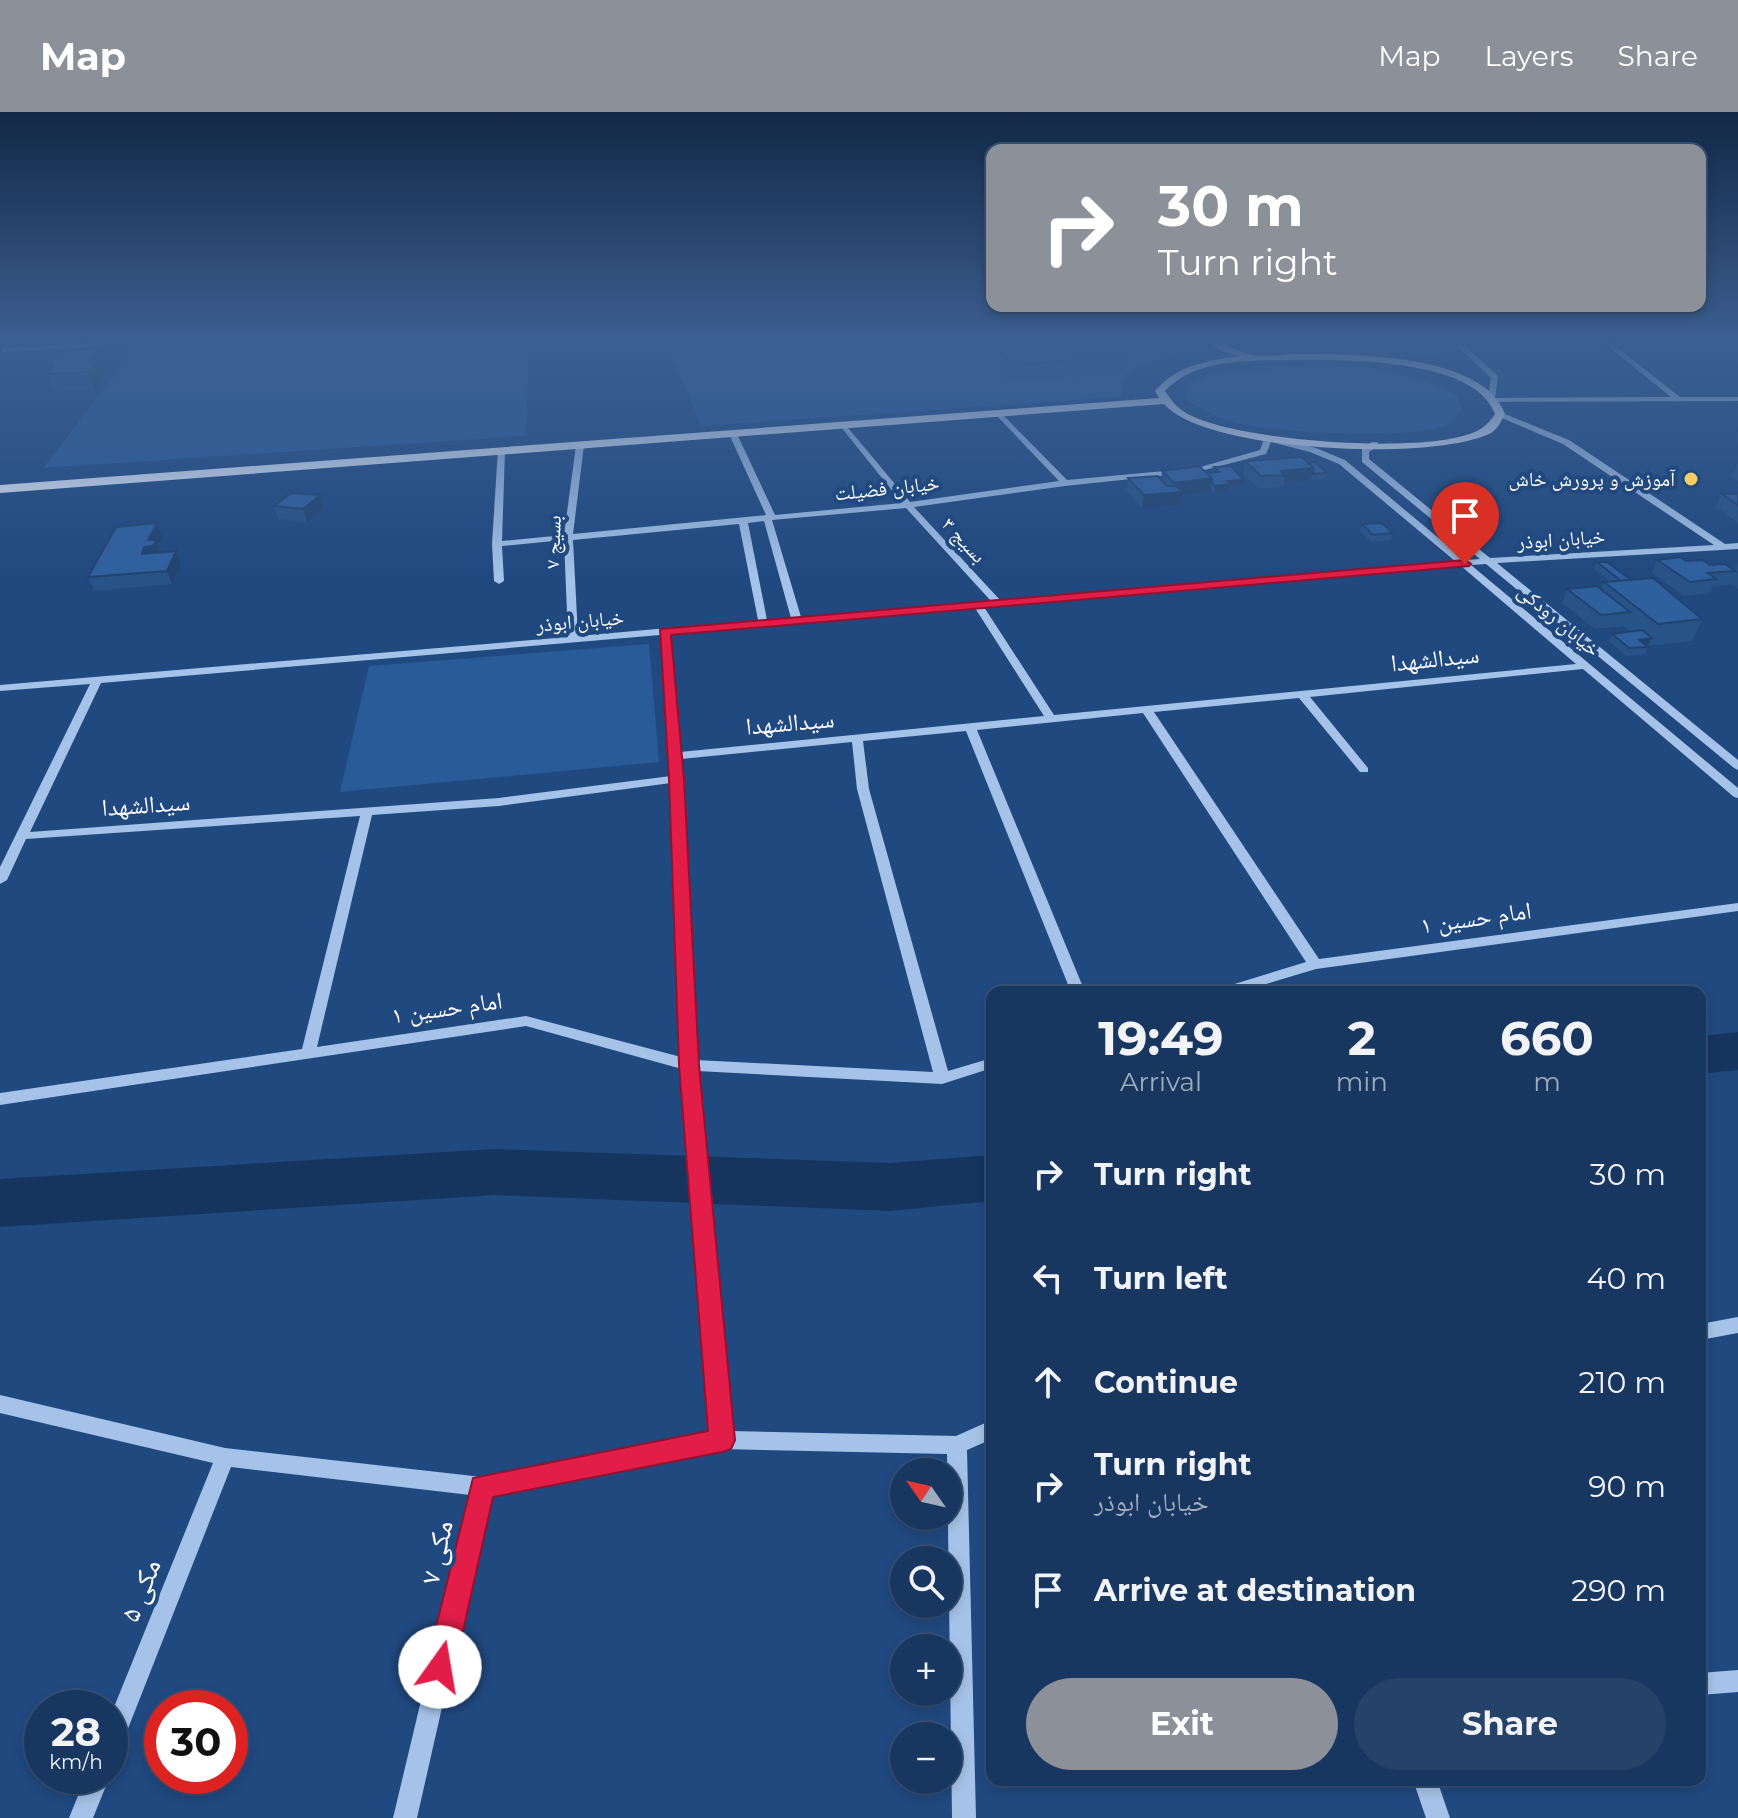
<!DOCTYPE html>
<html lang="en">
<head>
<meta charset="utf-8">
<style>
	:root { --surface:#183760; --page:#254269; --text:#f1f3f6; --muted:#9facbd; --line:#365175; --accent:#8c9099 }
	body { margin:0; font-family:Montserrat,"Noto Naskh Arabic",sans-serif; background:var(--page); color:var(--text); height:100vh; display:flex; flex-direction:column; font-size:30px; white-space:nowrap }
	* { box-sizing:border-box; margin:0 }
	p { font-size:26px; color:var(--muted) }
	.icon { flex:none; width:44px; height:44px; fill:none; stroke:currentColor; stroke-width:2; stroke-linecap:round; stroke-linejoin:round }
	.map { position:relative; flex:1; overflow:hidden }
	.details { position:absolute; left:986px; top:874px; width:720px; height:800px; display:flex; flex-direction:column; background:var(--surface); border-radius:16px; box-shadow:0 4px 12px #0003,0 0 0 2px var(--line) }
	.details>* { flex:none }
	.guide { position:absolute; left:986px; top:32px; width:720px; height:168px; border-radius:16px; box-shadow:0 4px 12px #0003,0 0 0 2px var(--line); background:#8c9099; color:#fff; overflow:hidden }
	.needle { width:52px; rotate:304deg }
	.buttons { position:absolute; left:890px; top:1346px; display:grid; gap:16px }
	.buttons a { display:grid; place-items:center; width:72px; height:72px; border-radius:50%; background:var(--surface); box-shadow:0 4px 12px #0003,0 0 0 2px var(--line); font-size:40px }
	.speed { position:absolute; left:24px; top:1578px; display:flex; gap:16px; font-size:40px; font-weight:700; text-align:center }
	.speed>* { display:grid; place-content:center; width:104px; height:104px; border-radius:50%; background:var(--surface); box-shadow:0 4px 12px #0003,0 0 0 2px var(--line); line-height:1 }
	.speed small { font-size:20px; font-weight:400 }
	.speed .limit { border:12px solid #d22; background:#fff; color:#111 }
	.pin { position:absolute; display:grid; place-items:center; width:68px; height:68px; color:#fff; margin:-82px -34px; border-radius:50% 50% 50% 0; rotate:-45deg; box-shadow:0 0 8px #0007 }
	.pin .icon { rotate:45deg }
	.me { position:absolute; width:88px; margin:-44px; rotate:13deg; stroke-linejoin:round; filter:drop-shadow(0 0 6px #0008) }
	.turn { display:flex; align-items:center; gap:28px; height:168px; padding:0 40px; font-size:36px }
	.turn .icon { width:104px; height:104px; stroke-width:2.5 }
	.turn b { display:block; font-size:56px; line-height:68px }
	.eta { display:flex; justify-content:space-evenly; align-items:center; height:136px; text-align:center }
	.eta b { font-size:48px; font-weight:700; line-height:56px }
	.primary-button { display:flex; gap:16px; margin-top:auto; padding:16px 40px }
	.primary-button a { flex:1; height:92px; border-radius:48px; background:var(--accent); color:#fff; font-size:32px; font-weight:700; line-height:92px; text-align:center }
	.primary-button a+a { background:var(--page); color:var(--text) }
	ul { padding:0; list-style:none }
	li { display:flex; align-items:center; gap:24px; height:104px; padding:0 40px }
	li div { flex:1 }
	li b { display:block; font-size:30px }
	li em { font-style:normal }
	header { display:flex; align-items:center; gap:48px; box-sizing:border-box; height:112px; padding:0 40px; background:var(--accent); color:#fff }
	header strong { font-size:38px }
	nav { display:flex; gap:44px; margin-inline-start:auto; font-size:28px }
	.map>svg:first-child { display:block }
	.green { fill:#295b98 }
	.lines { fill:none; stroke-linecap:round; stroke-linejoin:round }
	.river { fill:#15355f; fill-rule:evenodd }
	.minor { fill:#a5c3e8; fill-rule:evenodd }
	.major { fill:#e7f0fe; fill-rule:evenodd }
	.wall { fill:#285388 }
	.shaded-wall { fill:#21436f }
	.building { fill:#2f609e; stroke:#21436f; stroke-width:2 }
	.route { fill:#e11d48; stroke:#92132f; stroke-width:2 }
	.poi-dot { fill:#f6cd65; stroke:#204980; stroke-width:3 }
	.labels { text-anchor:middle; stroke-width:8; stroke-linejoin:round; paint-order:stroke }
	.far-poi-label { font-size:20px; fill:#fff; stroke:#204980; text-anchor:end }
	.far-street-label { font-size:20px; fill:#fff; stroke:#204980 }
	.street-label { font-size:24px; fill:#fff; stroke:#204980 }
	.near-street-label { font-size:28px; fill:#fff; stroke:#204980 }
</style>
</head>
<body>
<header>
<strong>Map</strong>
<nav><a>Map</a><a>Layers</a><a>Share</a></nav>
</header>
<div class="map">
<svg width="1738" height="1706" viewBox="0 0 1738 1706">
	<rect width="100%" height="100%" fill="#204980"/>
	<g class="green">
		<polygon points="294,227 529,227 526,324 43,356 136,236"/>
		<path d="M666,227H1170L1183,238C1162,250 1114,249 1123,285L701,314Z"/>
		<path d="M1342,252C1383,257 1420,264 1457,283L1462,296C1457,302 1452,311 1445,314C1413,327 1283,321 1247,313C1223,309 1205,299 1185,287L1191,270L1214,261Z"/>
		<polygon points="649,532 659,650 340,680 369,554"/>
	</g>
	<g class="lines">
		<g class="river">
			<polygon points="1738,920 1738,958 1700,962 1700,924"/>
			<polygon points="495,1037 890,1051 992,1043 992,1089 890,1099 495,1083 0,1115 0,1067"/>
		</g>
		<g class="minor">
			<polygon points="156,227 191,227 188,229 4,240 1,238 4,236"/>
			<polygon points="1450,227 1457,227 1498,264 1495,286 1671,285 1599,227 1606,227 1680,285 1738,285 1738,289 1493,290 1488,285 1491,266"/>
			<path d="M1000,300L1067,368L1197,356L1260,338L1264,327L1268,325L1316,336L1345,348L1465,448L1480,447L1362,350V337L1372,330H1378V334L1369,340V347L1490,446L1714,433L1563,332L1497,304V300H1500L1569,328L1725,432L1738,431V437L1497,451L1738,648V658L1734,656L1486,452L1471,453L1738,676V686L1734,685L1583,557L1310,585L1368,656V660H1360L1299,586L1154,600L1319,847L1738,791V799L1316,857L1239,880H1216L1218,877L1306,850L1143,601L977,618L1085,880H1071L966,619L863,629L869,677L948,959L992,946V956L942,972L697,959L731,1319L956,1324L992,1308V1327L967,1338L976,1706H952L947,1342L722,1337L490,1383L417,1706H393L470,1383L231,1355L118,1642L110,1646V1605L213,1351L0,1301V1283L225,1336L482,1365L712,1321L682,957L526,914L0,993V981L302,937L360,704L26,727L7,768L0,772V755L90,572L0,579V573L568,525L564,428L502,434L504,469L499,472L494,469L492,432L498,337L505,339L502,429L564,423L576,333L580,331L584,333L573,422L766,403L729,322L733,320L737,322L775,403L902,391L841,315V311H844L910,390L1059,369L997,304L996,302ZM1271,330L1310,340L1339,352L1455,449L1000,488L914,395L1065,374L1197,360L1266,342ZM906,396L991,489L801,505L772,408ZM764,409L791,506L767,508L748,411ZM739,412L758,508L578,524L573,428ZM1461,454L1576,552L1054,603L984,495ZM975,496L1044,604L680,640L670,522ZM660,523L671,664L499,686L30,720L101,571ZM852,630L857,677L933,960L696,948L681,647ZM671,671L681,945L526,904L317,935L372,703L499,694Z"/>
			<polygon points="1738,1205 1738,1221 1700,1228 1700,1212"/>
			<polygon points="1738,1558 1738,1580 1700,1583 1700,1561"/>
			<polygon points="86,1664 110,1664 93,1706 69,1706"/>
			<polygon points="1413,1668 1437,1668 1450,1706 1426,1706"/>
		</g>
		<path class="major" d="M1202,227C1220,227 1238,241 1253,243C1266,246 1283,242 1296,242C1351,242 1483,241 1505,302C1501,309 1498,317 1491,321C1435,350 1205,340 1164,292L0,381V373L1159,286L1155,279C1177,253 1207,249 1239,244L1224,240ZM1297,248C1346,248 1475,246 1495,302C1487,314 1480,319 1466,323C1411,341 1244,329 1192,304C1180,299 1172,290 1165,279C1197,245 1253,249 1297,248Z"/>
	</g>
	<g class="wall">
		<polygon points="1072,227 1175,227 1174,236 1121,240 1126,245 1123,262 1009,269 992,248 993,231"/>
		<polygon points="1393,227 1444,227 1447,230 1444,241 1407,241"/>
		<polygon points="98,236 104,253 102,256 105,264 94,277 54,280 47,262 50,258 49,253"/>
		<polygon points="1245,349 1308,351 1327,361 1326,367 1284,371 1283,375 1259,377 1243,362"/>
		<polygon points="1737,352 1738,352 1738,369 1731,365"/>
		<polygon points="1214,355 1242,374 1230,375 1229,379 1214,381 1210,377 1210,379 1182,383 1180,393 1142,396 1127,379 1128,366 1161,367 1162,359 1213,361"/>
		<polygon points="1722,382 1738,382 1738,411 1716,395"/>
		<polygon points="274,394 323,396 307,410 278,407"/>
		<polygon points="157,411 162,425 158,433 161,440 181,453 172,472 94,479 88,465"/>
		<polygon points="1362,412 1393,421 1391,428 1372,430 1360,419"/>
		<polygon points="1657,448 1686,449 1734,459 1738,451 1738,477 1730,471 1729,473 1713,474 1710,481 1684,484 1652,461"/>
		<polygon points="1597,450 1631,468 1702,507 1692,529 1647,534 1648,535 1645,542 1626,544 1609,529 1612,522 1631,520 1624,514 1595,517 1562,491 1567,477 1601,478 1604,470 1611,470 1594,457"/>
	</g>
	<g class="shaded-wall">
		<polygon points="1105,227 1175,227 1174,236 1103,242"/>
		<polygon points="98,236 104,253 102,256 105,264 94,277 88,260 89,247"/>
		<polygon points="1314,356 1311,368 1284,371 1285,363 1281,359"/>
		<polygon points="1212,366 1210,379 1182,383 1180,393 1142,396 1144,383 1173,381 1174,371"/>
		<polygon points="1244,368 1242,374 1230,375 1229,379 1214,381 1215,374 1227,369"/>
		<polygon points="320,383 323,396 307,410 303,397"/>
		<polygon points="157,411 162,425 158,433 161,441 142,442"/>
		<polygon points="176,439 181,453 172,472 167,459"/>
		<polygon points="1652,526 1648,533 1636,535 1639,528"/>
	</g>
	<g class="building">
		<polygon points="1072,227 1107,227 1126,245 1010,252 993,231"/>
		<polygon points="1407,227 1444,227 1447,230 1410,230"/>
		<polygon points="98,236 89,247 98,247 88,260 47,262 54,253 49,253 61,238"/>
		<polygon points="1302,345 1314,356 1281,359 1285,363 1261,364 1245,349"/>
		<polygon points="1315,350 1327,361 1313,362 1314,356 1308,351"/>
		<polygon points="1199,354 1212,366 1174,371 1162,359"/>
		<polygon points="1231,354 1244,368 1227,369 1231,372 1215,374 1212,371 1212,366 1207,361 1219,360 1214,355"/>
		<polygon points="1158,364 1167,374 1176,374 1182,380 1144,383 1128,366"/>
		<polygon points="291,381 320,383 303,397 274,394"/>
		<polygon points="1722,382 1738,382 1738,393"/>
		<polygon points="157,411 148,428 156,428 153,434 144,435 142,442 176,439 167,459 88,465 116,415"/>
		<polygon points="1382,411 1393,421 1373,423 1362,412"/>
		<polygon points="1680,445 1686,449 1703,448 1710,453 1725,452 1735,459 1708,461 1716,467 1690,470 1657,448"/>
		<polygon points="1597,450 1607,450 1631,468 1621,469"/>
		<polygon points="1653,466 1702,507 1658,512 1604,470"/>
		<polygon points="1597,474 1630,500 1601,503 1567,477"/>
		<polygon points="1642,518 1652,526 1639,528 1648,535 1629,536 1612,522"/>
	</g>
	<linearGradient id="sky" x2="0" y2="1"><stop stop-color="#122846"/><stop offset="0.49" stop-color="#3c5f91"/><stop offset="1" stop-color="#3c5f91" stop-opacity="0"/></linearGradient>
	<rect width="1738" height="466" fill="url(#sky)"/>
	<polygon class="route" points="1465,448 1471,452 1469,454 671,523 684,667 699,953 735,1328 731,1337 722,1340 493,1385 455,1555 450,1566 440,1570 430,1566 426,1555 473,1366 708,1319 679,953 669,667 660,517"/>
	<circle class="poi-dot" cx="1691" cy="367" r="8"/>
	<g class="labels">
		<g class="far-poi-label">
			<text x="1675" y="374">آموزش و پرورش خاش</text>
		</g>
		<g class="far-street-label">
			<text transform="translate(887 376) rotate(-6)" y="7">خیابان فضیلت</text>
			<text transform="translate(1561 427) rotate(-4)" y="7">خیابان ابوذر</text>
			<text transform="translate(964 428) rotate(47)" y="7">بسیج ۳</text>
			<text transform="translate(553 430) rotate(-88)" y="7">بسیج ۷</text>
			<text transform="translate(1559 508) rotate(40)" y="7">خیابان رودکی</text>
			<text transform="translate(580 509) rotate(-5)" y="7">خیابان ابوذر</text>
		</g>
		<g class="street-label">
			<text transform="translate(1435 547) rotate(-6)" y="8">سیدالشهدا</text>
			<text transform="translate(790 611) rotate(-5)" y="8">سیدالشهدا</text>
			<text transform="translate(146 693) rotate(-4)" y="8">سیدالشهدا</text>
			<text transform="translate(1476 806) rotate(-8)" y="8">امام حسین ۱</text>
			<text transform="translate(447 896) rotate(-8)" y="8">امام حسین ۱</text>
		</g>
		<g class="near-street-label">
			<text transform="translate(436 1440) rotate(-77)" y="10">مکی ۷</text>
			<text transform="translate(140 1478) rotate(-68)" y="10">مکی ۵</text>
		</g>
	</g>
</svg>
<div class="buttons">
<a><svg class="needle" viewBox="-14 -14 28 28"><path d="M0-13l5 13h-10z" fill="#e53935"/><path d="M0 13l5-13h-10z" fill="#9facbd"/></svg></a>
<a><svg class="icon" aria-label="search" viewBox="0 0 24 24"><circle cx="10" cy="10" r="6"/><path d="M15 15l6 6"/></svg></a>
<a>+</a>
<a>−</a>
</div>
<div class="speed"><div>28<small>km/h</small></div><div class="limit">30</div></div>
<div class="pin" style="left:1465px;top:452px;background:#d93025"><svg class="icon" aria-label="arrive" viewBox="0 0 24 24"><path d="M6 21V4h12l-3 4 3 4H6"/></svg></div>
<svg class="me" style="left:440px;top:1555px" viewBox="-20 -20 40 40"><circle r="19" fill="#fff"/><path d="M0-13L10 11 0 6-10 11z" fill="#e11d48"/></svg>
<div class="guide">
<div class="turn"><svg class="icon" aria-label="right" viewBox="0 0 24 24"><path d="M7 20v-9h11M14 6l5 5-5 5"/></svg><div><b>30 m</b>Turn right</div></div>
</div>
<section class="details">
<div class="eta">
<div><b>19:49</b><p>Arrival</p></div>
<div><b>2</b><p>min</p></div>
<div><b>660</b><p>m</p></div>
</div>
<ul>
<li><svg class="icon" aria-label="right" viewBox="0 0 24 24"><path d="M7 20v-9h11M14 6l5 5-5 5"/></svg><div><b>Turn right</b></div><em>30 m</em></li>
<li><svg class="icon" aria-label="left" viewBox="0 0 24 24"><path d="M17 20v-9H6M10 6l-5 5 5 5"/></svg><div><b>Turn left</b></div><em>40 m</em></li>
<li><svg class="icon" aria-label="ahead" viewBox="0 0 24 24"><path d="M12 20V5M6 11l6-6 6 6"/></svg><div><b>Continue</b></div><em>210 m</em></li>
<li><svg class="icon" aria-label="right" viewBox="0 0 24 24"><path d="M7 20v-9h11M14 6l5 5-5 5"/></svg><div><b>Turn right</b><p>خیابان ابوذر</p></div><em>90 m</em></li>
<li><svg class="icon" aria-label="arrive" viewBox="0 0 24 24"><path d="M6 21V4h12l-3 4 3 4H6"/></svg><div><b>Arrive at destination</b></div><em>290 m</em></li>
</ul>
<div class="primary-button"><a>Exit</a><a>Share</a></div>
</section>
</div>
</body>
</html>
